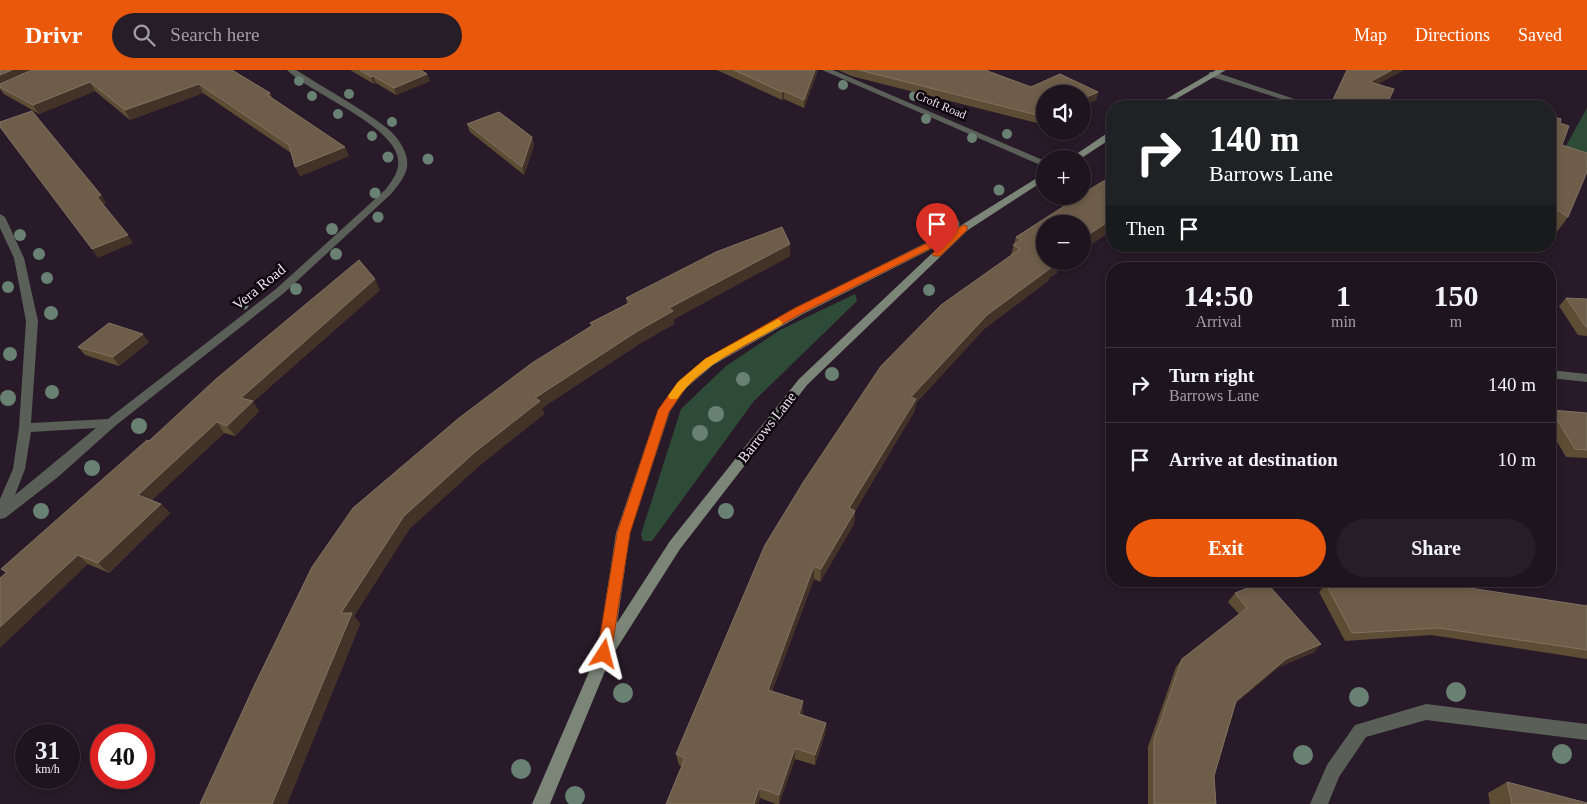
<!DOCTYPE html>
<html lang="en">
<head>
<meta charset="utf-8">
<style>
	:root { --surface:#1e141e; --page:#261d27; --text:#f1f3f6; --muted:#a19ea4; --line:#3c333c; --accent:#ea580c }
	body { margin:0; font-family:"Times New Roman",serif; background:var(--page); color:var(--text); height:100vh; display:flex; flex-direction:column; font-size:19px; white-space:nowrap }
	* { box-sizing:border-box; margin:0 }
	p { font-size:16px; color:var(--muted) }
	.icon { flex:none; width:28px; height:28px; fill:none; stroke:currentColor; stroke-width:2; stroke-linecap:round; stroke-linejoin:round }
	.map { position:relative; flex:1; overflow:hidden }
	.side { position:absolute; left:1106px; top:192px; width:450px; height:325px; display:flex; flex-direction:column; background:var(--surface); border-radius:20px; box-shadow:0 2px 8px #0003,0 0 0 1px var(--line) }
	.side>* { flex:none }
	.banner { position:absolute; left:1106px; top:30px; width:450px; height:152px; border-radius:20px; box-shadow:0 2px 8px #0003,0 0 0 1px var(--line); background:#202124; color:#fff; overflow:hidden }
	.controls { position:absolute; left:1036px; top:15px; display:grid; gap:10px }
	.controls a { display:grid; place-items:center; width:55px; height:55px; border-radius:50%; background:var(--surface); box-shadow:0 2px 8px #0003,0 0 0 1px var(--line); font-size:25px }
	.speed { position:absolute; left:15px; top:654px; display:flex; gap:10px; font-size:25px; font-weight:700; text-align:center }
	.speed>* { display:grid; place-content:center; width:65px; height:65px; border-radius:50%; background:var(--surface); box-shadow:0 2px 8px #0003,0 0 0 1px var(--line); line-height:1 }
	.speed small { font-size:12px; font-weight:400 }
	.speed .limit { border:8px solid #d22; background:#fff; color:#111 }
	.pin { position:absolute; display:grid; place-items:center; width:42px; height:42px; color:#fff; margin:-51px -21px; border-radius:50% 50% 50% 0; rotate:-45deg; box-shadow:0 0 5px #0007 }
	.pin .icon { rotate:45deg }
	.me { position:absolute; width:55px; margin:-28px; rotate:9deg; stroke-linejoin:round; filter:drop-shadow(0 0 4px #0008) }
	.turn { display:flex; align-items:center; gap:18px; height:105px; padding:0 20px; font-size:22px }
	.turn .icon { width:65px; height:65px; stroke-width:2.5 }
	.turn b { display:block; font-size:35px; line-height:42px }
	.then { display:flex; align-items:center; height:48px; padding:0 20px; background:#0003; gap:10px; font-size:19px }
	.eta { display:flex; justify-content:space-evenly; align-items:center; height:85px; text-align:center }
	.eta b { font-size:30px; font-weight:600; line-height:35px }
	.cta { display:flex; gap:10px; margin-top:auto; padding:10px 20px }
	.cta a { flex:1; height:58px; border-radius:30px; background:var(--accent); color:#fff; font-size:20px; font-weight:600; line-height:58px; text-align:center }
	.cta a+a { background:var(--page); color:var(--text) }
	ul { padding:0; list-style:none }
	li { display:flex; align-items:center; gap:15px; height:75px; padding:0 20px; border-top:1px solid var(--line) }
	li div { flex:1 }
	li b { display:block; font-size:19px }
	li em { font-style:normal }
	header { display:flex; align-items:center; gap:30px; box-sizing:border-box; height:70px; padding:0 25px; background:var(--accent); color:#fff }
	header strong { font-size:24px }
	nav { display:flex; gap:28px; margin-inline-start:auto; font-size:18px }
	.search { width:350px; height:45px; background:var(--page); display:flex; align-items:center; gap:12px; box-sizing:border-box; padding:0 18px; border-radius:28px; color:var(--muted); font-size:19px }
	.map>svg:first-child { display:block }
	.green { fill:#2e4b38 }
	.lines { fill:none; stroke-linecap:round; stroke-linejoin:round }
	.street { fill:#5a6058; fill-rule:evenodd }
	.secondary { fill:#7b8578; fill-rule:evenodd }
	.tree { fill:#698173 }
	.wall { fill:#5e4d35 }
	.shaded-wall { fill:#423227 }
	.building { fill:#6d5d49; stroke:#817262 }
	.route { fill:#ea580c; stroke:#983908 }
	.slow { fill:#f59e0b }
	.labels { text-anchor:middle; stroke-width:5; stroke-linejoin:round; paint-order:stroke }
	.far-street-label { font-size:12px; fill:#ede3ed; stroke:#0d070d }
	.street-label { font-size:15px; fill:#ede3ed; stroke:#0d070d }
</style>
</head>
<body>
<header>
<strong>Drivr</strong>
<div class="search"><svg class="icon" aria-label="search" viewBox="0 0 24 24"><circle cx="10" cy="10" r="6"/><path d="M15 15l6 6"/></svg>Search here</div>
<nav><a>Map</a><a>Directions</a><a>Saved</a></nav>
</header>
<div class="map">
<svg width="1587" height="734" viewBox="0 0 1587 734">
	<rect width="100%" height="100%" fill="#281a28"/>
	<g class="green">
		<polygon points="1587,38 1587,94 1561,85"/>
		<polygon points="855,224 857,231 754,331 652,471 643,471 641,464 681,339 726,296 780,260"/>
	</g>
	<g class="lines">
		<g class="street">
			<path d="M287,0H296C326,19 359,37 387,58C396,65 406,79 407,90C409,103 399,114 391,124L284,223L115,356L58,407L5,448L0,449V429L13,399L19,358L26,251L14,188L0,158V144L5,147L24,188L38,251L31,353L108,349L276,219L385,120C392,111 400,101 398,89C394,55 311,24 287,0ZM96,358L15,425L25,399L31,362Z"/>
			<polygon points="822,0 833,0 1045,91 1045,97"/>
			<polygon points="1209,2 1215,2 1315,36 1303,36 1209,6"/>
			<polygon points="1550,300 1587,304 1587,312 1550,308"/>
			<polygon points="1426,634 1587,654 1587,670 1426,650 1366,667 1339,707 1328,734 1310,734 1327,695 1355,655"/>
		</g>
		<g class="secondary">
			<polygon points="1216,0 1226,0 1164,36 1154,36"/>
			<polygon points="1109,62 1112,62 1112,68 1080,89 1069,89"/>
			<path d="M1045,103V110L968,160L807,315L680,479L610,589L550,734H532L598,581L616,463L658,340L678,312L705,289L795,238L960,156ZM943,173L799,309L670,471L617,553L630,463L670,341L686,318L713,295L803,244Z"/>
		</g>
	</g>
	<g class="tree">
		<circle cx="299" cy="11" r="5"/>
		<circle cx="843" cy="15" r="5"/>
		<circle cx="349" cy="24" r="5"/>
		<circle cx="312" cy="26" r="5"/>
		<circle cx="914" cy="26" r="5"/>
		<circle cx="956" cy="43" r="5"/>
		<circle cx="338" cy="44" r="5"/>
		<circle cx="926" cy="49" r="5"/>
		<circle cx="392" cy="52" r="5"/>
		<circle cx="1007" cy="64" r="5"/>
		<circle cx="372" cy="66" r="5"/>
		<circle cx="972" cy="68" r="5"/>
		<circle cx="388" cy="87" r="5.5"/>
		<circle cx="428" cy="89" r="5.5"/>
		<circle cx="999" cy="120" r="5.5"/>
		<circle cx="375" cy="123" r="5.5"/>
		<circle cx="378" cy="147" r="5.5"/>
		<circle cx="954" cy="154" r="5.5"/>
		<circle cx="332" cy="159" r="6"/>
		<circle cx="20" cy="165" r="6"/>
		<circle cx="39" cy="184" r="6"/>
		<circle cx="336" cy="184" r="6"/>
		<circle cx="47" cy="208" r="6"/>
		<circle cx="8" cy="217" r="6"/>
		<circle cx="296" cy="219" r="6"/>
		<circle cx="929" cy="220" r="6"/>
		<circle cx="243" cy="234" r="6"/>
		<circle cx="51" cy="243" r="7"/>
		<circle cx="10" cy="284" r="7"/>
		<circle cx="832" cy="304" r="7"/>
		<circle cx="743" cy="309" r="7"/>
		<circle cx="52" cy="322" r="7"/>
		<circle cx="8" cy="328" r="8"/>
		<circle cx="716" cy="344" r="8"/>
		<circle cx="139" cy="356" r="8"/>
		<circle cx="700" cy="363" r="8"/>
		<circle cx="92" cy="398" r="8"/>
		<circle cx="41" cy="441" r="8"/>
		<circle cx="726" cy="441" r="8"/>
		<circle cx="1456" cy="622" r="10"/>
		<circle cx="623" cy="623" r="10"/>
		<circle cx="1359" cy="627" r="10"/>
		<circle cx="1562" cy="684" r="10"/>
		<circle cx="1303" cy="685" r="10"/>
		<circle cx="521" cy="699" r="10"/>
		<circle cx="575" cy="726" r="10"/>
	</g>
	<g class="wall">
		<polygon points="0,0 232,0 270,23 272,28 349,86 300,106 291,83 203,23 130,50 95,21 39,44 4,24 0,19"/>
		<polygon points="350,0 421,0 427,4 430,11 396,25 376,13 374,14"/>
		<polygon points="717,0 818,0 804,38 784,29 782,30"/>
		<polygon points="838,0 985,0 1031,17 1098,22 1096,30 1082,36 1082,24 1045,24 1045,55 851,6"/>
		<polygon points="1550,46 1560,53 1568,147 1556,163 1550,158"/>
		<polygon points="467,54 532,67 534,75 524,105 470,62"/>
		<polygon points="1112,106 1112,160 1058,197 1057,203 1049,208 1048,211 984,259 916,333 914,342 855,441 854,454 820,512 814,509 772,621 803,643 802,645 826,653 825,664 815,695 795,689 779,734 776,734 760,728 758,734 666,734 682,696 679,695 676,684 1011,185 1016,167"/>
		<polygon points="790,186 674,249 674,254 639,274 542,338 544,344 480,395 410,458 354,546 360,554 287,734 200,734 459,348 591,256 590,253 627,234 626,228"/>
		<polygon points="380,220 253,332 259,341 235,366 224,363 152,430 161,434 170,443 109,503 88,494 6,503 1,499 149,371"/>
		<polygon points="1566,228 1587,229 1587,266 1578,265 1559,236"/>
		<polygon points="149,272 119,296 85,285 78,277"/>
		<polygon points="1551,340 1587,343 1587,388 1566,387 1550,360"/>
		<polygon points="1326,514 1585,536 1587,534 1587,589 1431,565 1345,571 1319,522"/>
		<polygon points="1235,523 1321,574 1314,582 1279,597 1236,633 1214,706 1216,734 1148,734 1148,677 1176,597 1182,589 1239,544 1228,532"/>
		<polygon points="1507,712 1587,734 1490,734 1488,723"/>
	</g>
	<g class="shaded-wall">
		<polygon points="12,0 37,0 0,17 0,5"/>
		<polygon points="815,0 818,0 804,38 804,30"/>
		<polygon points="1392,0 1405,0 1365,21 1370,12"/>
		<polygon points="427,4 430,11 396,25 394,18"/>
		<polygon points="373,6 376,13 374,14 371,7"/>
		<polygon points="90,12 95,21 39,44 33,35"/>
		<polygon points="199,14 203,23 130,50 125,40"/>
		<polygon points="784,21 784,29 782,30 782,22"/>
		<polygon points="1098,22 1096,30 1082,36 1082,29"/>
		<polygon points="532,67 534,75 524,105 522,97"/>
		<polygon points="345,77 349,86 300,106 295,97"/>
		<polygon points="101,125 106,133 102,135 97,127"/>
		<polygon points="1112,149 1112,160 1082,180 1082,169"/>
		<polygon points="128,165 133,173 98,188 92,179"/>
		<polygon points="790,174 790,186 674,249 674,254 639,274 542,338 544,344 480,395 410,458 354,546 360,554 287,734 272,734 341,543 404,446 535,328 669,238"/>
		<polygon points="1056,191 1067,191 1058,197 1057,203 1049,208 1048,211 984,259 916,333 914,342 848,452 849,438 911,327 987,245"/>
		<polygon points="375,209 380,220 253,332 259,341 235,366 227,356 241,328"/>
		<polygon points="143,264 149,272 119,296 113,287"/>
		<polygon points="217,352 224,363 147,435 138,425"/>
		<polygon points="161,434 170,443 109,503 98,493"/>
		<polygon points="855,441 854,454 820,512 821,499"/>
		<polygon points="78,485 88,494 0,578 0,557"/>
		<polygon points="814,496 814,509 768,631 768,620"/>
		<polygon points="1321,574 1314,582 1279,597 1230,638 1236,631 1286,589"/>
		<polygon points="803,631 803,643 799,655 799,644"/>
		<polygon points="826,653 825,664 815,695 815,685"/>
		<polygon points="795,678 795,689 779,734 779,725"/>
		<polygon points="759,718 760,728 758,734 754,734"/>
	</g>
	<g class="building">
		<polygon points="0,0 12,0 0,5"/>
		<polygon points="32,0 232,0 270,23 266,24 345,77 295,97 289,75 199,14 125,40 90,12 33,35 0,17 0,14"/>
		<polygon points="360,0 421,0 427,4 394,18 373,6 371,7"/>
		<polygon points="734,0 815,0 804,30 784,21 782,22"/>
		<polygon points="859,0 985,0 1031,17 1060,4 1098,22 1082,29 1082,24 1045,24 1045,47"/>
		<polygon points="1347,0 1392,0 1370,12 1394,19 1386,36 1330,36"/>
		<polygon points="32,41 101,125 97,127 128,165 92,179 0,57 0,52"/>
		<polygon points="499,42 532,67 522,97 467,54"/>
		<polygon points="1550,46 1561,49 1560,53 1569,56 1562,75 1587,83 1587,102 1568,147 1550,135"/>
		<polygon points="1112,106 1112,149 1082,169 1082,154 1045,154 1045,191 1057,191 1050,196 1052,197 987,245 911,327 916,329 849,438 855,441 821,499 814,496 768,620 803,631 799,644 826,653 815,685 795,678 779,725 759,718 754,734 666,734 685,688 676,684 765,475 804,411 881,296 941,235 1020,179 1013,175 1022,170 1016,167 1080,126 1082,126 1082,124"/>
		<polygon points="782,157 790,174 669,238 673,241 636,262 535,328 540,331 475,382 404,446 341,543 352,543 272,734 200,734 255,614 312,497 353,438 459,348 532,293 593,255 590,253 631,232 626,228 716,182"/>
		<polygon points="359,190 375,209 241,328 253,331 227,356 217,352 138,425 161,434 98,493 78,485 0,557 0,508 7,502 1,499 147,370 149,371 216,309"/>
		<polygon points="1566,228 1587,229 1587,257 1586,257"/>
		<polygon points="109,253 143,264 113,287 78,277"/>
		<polygon points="1551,340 1587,343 1587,380 1575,379"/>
		<polygon points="1265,511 1321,574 1286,589 1236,631 1214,706 1216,734 1154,734 1154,670 1182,589 1247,538 1235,523"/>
		<polygon points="1384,511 1424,511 1587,536 1587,580 1439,558 1352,563 1326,514"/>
		<polygon points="1507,712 1587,733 1587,734 1512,734"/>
	</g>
	<polygon class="route" points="964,155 967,156 967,160 940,186 934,186 932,184 945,171 802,243 712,294 686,317 669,342 630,463 611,584 609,589 604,591 599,589 597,584 617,463 658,340 678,312 705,289 795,238"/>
	<path class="slow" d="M778,249L783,253L781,255C745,276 702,294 677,329H670L668,326L678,312L705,289Z"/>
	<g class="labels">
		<g class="far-street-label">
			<text transform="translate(941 35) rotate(23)" y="4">Croft Road</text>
		</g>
		<g class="street-label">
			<text transform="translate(259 217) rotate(-39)" y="5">Vera Road</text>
			<text transform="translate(767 357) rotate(-52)" y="5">Barrows Lane</text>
		</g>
	</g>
</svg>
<div class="controls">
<a><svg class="icon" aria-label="sound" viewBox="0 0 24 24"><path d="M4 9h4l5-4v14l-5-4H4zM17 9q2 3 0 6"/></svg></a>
<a>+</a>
<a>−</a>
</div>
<div class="speed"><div>31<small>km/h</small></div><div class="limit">40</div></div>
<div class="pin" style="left:937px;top:184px;background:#d93025"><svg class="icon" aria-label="arrive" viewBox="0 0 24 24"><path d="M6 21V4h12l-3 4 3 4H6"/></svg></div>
<svg class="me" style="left:604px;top:584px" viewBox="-20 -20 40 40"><path d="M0-17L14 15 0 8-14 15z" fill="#ea580c" stroke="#fff" stroke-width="4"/></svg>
<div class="banner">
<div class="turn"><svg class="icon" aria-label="right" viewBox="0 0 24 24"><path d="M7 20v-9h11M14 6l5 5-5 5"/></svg><div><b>140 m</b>Barrows Lane</div></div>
<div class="then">Then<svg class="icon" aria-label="arrive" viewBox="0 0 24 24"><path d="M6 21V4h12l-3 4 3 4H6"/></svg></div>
</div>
<section class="side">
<div class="eta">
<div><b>14:50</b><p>Arrival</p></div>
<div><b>1</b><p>min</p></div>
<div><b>150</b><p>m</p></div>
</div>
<ul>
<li><svg class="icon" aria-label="right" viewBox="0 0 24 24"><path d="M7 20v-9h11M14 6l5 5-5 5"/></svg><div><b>Turn right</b><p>Barrows Lane</p></div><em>140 m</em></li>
<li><svg class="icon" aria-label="arrive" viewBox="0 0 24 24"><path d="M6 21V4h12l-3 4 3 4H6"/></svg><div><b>Arrive at destination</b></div><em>10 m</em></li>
</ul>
<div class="cta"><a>Exit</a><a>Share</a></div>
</section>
</div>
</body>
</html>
